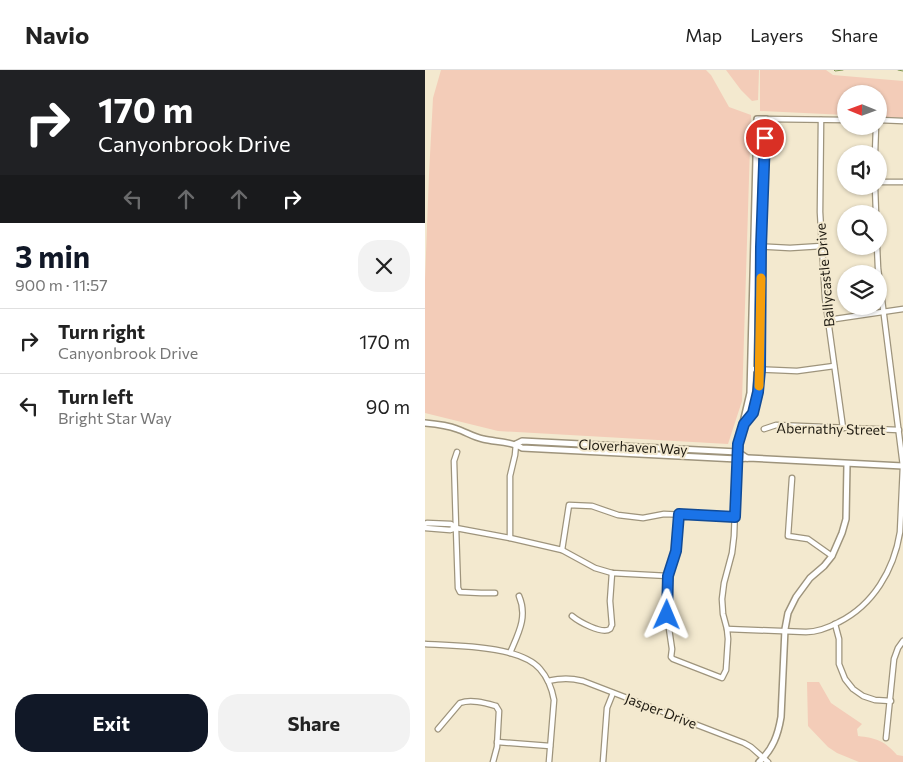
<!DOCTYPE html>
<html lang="en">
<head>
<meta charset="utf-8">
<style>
	:root { --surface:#fff; --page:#f2f2f2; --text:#222; --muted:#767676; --line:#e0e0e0; --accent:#111827 }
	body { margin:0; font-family:Commissioner,sans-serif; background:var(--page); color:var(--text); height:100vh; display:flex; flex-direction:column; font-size:19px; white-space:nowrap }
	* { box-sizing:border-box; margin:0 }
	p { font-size:16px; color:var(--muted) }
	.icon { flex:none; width:28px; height:28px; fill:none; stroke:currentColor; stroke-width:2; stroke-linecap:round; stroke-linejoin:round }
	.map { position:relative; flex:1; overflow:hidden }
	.sheet { display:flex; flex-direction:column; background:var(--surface); width:425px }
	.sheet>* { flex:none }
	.hud { background:#202124; color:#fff; overflow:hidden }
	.needle { width:32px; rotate:271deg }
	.controls { position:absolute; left:412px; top:15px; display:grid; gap:10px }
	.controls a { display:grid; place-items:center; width:50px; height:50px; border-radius:50%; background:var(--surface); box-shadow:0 1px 4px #0004; font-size:25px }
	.pin { position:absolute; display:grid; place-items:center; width:42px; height:42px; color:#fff; margin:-21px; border:2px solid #fff; border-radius:50%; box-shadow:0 1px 5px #0007 }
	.me { position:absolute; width:55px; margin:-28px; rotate:1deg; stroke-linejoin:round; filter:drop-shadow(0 0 4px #0008) }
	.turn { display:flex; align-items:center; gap:18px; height:105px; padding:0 15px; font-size:22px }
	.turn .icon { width:65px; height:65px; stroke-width:2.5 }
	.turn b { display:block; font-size:35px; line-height:42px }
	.lanes { display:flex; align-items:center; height:48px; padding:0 15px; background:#0003; justify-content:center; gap:25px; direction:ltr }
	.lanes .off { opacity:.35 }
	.round { display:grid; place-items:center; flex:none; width:52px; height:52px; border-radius:20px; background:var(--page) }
	.head { display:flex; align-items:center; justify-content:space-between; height:85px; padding:0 15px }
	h1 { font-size:30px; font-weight:700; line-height:38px; color:var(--accent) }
	.action { display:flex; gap:10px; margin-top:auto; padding:10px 15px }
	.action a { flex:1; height:58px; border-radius:20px; background:var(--accent); color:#fff; font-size:20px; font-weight:700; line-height:58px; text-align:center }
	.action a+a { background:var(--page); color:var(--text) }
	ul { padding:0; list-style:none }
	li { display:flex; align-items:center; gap:15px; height:65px; padding:0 15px; border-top:1px solid var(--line) }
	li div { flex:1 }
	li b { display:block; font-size:19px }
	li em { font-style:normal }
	header { display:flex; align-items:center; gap:30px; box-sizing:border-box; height:70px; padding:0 25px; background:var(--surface); border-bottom:1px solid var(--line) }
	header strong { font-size:24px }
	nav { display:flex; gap:28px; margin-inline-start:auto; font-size:18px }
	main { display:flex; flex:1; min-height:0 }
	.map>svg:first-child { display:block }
	.green { fill:#f3ccb8 }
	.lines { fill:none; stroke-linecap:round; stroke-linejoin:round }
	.stream { stroke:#7b944f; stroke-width:1 }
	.minor-casing { stroke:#9e947c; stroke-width:7 }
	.tertiary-casing { stroke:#9e947c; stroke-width:8 }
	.minor { stroke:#fff; stroke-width:4.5 }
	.tertiary { stroke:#fff; stroke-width:5 }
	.route-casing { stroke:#114b97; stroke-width:12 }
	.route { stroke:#1a73e8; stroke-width:9 }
	.slow { stroke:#f59e0b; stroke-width:9 }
	.labels { text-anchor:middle; stroke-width:4; stroke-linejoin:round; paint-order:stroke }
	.street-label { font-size:14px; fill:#1f1b12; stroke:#f3e9cf }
</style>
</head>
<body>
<header>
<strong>Navio</strong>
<nav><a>Map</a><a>Layers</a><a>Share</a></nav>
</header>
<main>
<section class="sheet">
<div class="hud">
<div class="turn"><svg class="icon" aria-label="right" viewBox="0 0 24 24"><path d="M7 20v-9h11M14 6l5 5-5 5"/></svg><div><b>170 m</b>Canyonbrook Drive</div></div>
<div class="lanes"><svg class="icon off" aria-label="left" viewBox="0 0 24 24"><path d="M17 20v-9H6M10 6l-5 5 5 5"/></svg><svg class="icon off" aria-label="ahead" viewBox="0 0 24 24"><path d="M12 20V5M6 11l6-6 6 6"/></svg><svg class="icon off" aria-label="ahead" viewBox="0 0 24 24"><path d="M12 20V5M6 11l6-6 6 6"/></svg><svg class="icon" aria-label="right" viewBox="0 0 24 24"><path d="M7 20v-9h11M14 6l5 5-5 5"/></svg></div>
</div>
<div class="head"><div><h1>3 min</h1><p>900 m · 11:57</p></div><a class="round"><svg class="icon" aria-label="close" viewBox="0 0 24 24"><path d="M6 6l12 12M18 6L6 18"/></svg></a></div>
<ul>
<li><svg class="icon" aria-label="right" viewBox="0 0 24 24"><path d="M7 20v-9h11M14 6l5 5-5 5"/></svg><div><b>Turn right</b><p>Canyonbrook Drive</p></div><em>170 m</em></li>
<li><svg class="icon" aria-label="left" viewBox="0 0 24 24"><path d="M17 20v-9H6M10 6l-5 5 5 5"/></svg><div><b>Turn left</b><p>Bright Star Way</p></div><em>90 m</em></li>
</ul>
<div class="action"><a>Exit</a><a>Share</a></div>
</section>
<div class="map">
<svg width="478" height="692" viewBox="0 0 478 692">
	<rect width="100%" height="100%" fill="#f3e9cf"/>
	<g class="green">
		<polygon points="16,0 281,0 286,5 304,37 326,45 317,331 303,374 73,361 0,343 0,210 4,104 8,28"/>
		<polygon points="301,0 334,0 333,30 327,31 316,20"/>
		<polygon points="335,0 401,0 408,5 478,11 478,48 454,47 454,24 421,24 421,45 335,41"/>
		<path d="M382,612H394L406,633L437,654L432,659L433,666C451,668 460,671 472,685L478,686V692H434L412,683L403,677L383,656Z"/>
	</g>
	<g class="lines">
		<g class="stream">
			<polyline points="409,0 410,1 418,0"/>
			<polyline points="473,0 478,1"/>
		</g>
		<defs>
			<g id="minor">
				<polyline points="341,49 421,50"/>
				<polyline points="396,50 395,142 400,228 418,358"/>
				<polyline points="454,50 478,51"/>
				<polyline points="450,84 451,56"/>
				<polyline points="454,112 478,112"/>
				<polyline points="450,116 451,144"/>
				<polyline points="329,176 365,178 397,176"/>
				<polyline points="403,250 478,239"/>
				<polyline points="326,299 372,301 409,296"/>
				<polyline points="339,359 351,355 474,360"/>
				<polyline points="32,382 29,391 31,458 33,518 35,522 56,523 70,523"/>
				<polyline points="367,408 363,466 383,469 407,486"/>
				<polyline points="255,444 253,470 251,481 243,506 242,528 242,545 247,579 246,587 248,589 297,608 301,600 303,569 302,559 298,544 297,529 299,513 307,483 309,466 312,389"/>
				<polyline points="0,454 2,453 26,454 31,458"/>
				<polyline points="0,458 25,460 31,458 85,468 137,480 170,498 187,503 243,506"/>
				<polyline points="85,468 85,406 90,385 91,374"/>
				<polyline points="137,480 144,435 167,436 193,445 218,448 239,444 310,447"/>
				<path d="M147,546C153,551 177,565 185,559C186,558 186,556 187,555L185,531L187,503"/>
				<polyline points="410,554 414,569 414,594 420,609 428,619 438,626 450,630 466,631"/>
				<path d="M302,559L381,562C393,562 403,558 414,552C448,535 469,500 475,462L478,396L453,198L452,176"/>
				<path d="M0,574C30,576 94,575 115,599C123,608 127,619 129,630L124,692"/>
				<path d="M85,583C93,564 103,547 94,526"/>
				<path d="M123,611C137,608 145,608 158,611L319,673L326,677L343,692"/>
				<path d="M13,659L35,633C46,629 60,633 71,636L74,641L72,677L68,692"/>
				<polyline points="461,668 469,589 473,578 478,571"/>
				<polyline points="72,672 125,676"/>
				<polyline points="178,692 182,638 188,623"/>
			</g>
			<g id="tertiary">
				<path d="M0,353C11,354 22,355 32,359C41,362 48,367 58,369C70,372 86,371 97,378L312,389L323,388L478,396"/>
				<polyline points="91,374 97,371 313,382 322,388"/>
				<polyline points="312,389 313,374 325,323 332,49 341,49 336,177 335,300 333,322 328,343 319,354"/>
				<path d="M334,692C348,679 353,665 356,647L360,559L363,543L371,527L385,508L399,496L407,486L417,463L421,449L422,394"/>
			</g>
		</defs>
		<use href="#minor" class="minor-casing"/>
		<use href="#tertiary" class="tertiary-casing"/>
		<use href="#minor" class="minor"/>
		<use href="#tertiary" class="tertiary"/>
	</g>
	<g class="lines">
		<defs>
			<polyline id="route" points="242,545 243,506 251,481 254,444 310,447 313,374 319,354 328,343 333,322 335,300 336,177 340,68"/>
		</defs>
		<use href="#route" class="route-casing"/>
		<use href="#route" class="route"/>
		<polyline class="slow" points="334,316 336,208"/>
	</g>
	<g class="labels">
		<g class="street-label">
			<text transform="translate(400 205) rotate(-95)" y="5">Ballycastle Drive</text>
			<text transform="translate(406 359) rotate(1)" y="5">Abernathy Street</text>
			<text transform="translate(208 377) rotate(3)" y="5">Cloverhaven Way</text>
			<text transform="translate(236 641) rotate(21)" y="5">Jasper Drive</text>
		</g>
	</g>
</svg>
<div class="controls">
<a><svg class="needle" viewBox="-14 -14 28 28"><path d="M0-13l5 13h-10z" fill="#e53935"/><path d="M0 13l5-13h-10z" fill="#767676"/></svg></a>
<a><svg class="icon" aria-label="sound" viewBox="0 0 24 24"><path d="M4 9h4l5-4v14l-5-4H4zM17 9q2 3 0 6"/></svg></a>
<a><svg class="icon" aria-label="search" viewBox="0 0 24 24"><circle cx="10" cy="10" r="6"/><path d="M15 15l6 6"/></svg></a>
<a><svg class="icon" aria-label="layers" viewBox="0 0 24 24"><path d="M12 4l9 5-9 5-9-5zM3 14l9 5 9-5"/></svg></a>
</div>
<div class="pin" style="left:340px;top:68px;background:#d93025"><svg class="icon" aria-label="arrive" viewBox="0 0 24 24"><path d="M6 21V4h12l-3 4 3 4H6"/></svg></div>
<svg class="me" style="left:242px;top:545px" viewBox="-20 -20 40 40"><path d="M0-17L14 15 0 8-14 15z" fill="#1a73e8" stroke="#fff" stroke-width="4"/></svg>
</div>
</main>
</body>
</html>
